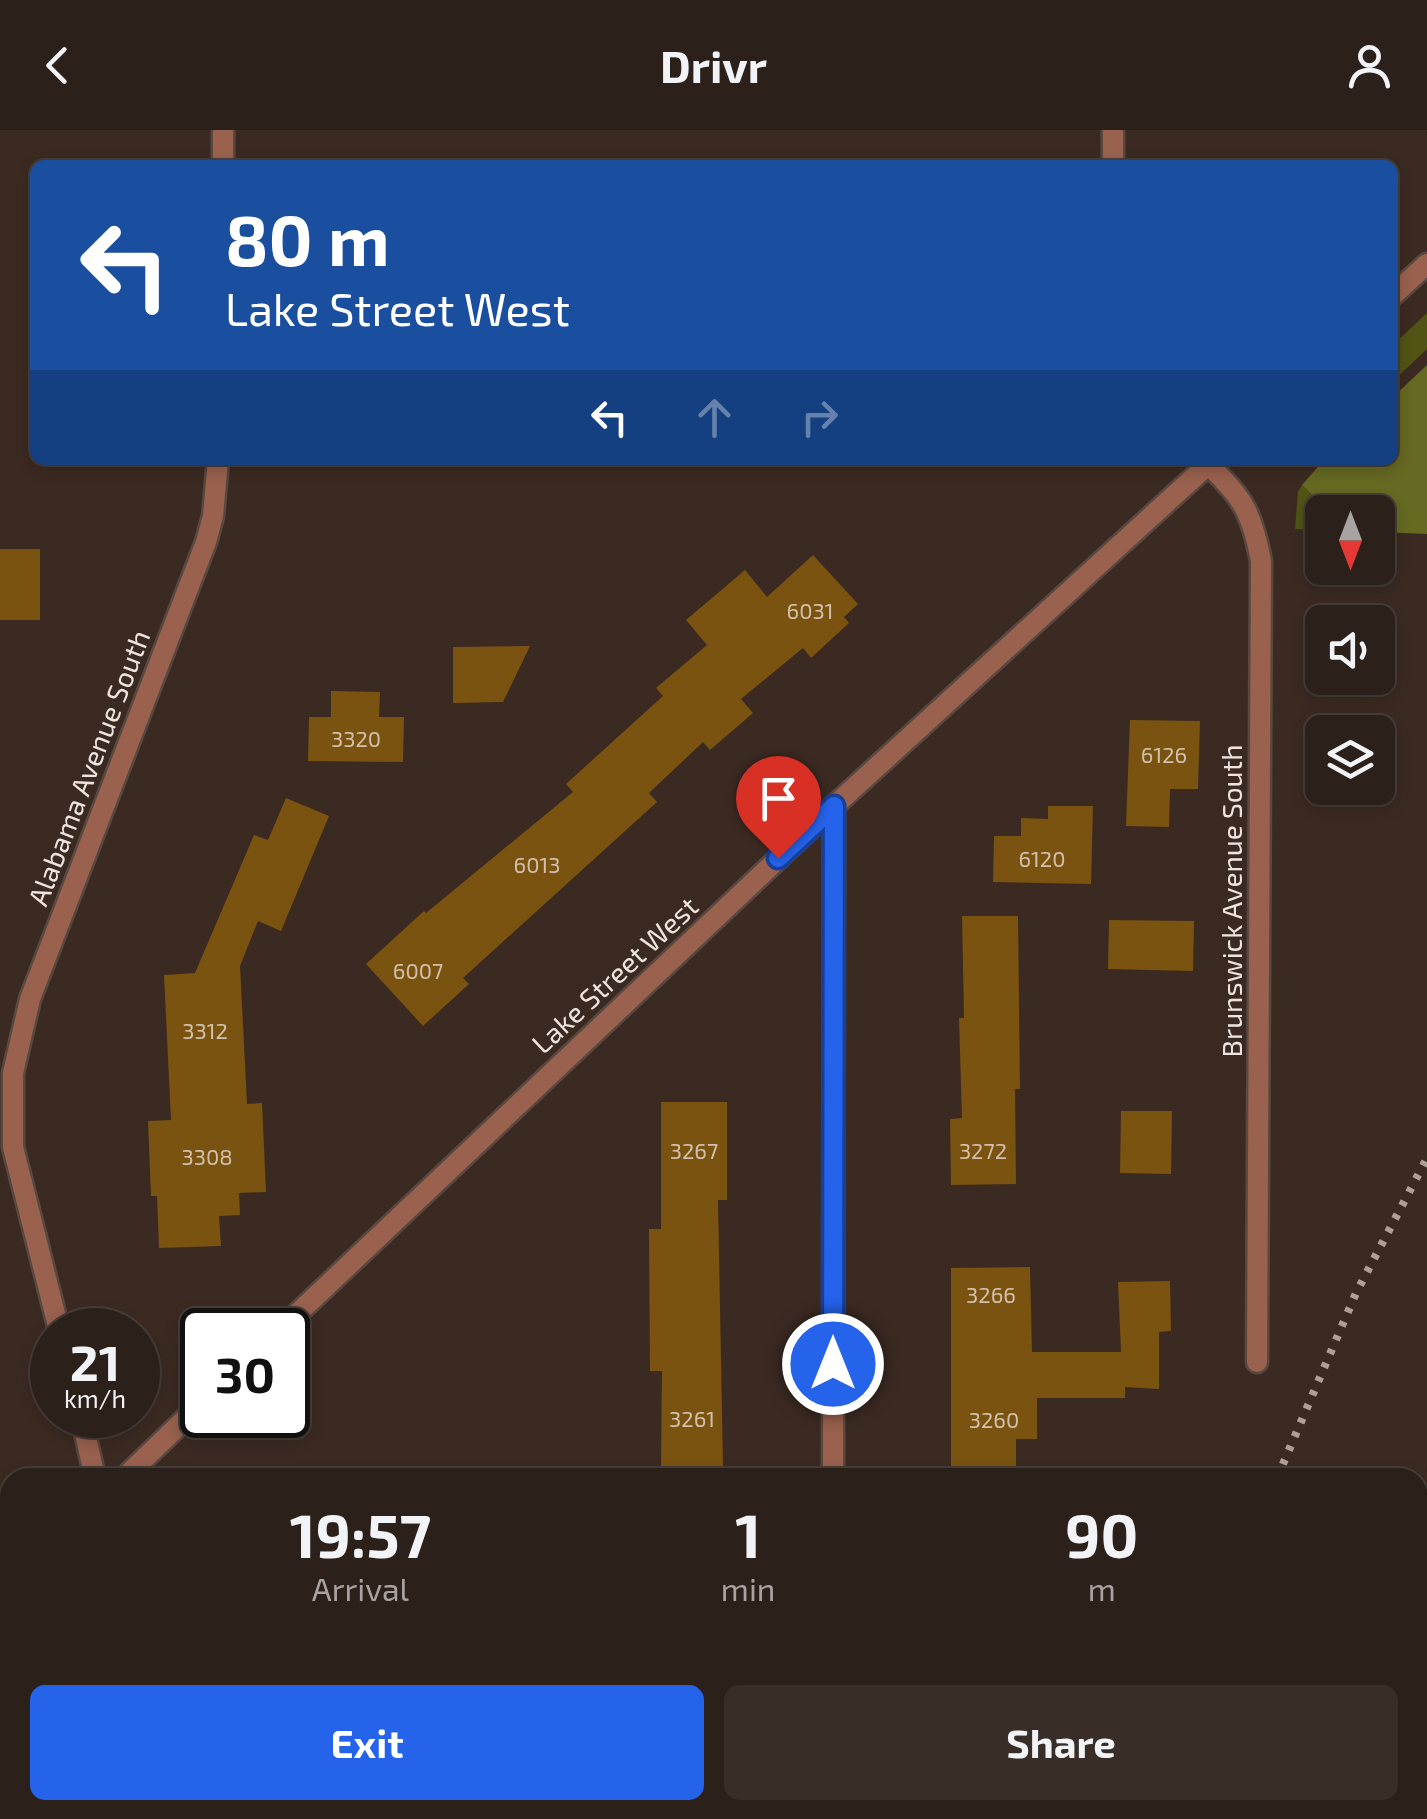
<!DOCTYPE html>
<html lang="en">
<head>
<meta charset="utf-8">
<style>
	:root { --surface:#2c201a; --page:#382d27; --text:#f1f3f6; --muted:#a6a3a2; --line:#483e39; --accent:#2563eb }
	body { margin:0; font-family:"Exo 2",sans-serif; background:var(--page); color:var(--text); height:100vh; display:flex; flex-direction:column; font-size:38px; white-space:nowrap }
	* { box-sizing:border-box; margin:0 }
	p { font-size:32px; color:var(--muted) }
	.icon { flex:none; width:55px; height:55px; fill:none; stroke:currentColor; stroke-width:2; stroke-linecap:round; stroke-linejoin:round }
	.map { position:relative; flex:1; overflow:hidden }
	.side { position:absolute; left:0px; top:1338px; width:1428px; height:352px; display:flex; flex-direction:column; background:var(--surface); border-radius:30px 30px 0 0; box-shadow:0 5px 15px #0003,0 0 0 2px var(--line) }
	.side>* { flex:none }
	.banner { position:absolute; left:30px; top:30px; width:1368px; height:305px; border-radius:15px; box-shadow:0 5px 15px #0003,0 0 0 2px var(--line); background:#1a4fa0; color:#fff; overflow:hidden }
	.needle { width:65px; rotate:180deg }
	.fabs { position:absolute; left:1305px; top:365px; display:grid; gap:20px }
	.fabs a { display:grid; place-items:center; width:90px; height:90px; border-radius:15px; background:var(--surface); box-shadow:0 5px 15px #0003,0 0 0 2px var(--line); font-size:50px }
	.speed { position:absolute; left:30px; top:1178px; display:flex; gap:20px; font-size:50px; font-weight:700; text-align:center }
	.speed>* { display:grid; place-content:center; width:130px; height:130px; border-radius:50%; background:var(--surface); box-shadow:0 5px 15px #0003,0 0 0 2px var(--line); line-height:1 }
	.speed small { font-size:25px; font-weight:400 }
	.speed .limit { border:5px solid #111; border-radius:15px; background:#fff; color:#111 }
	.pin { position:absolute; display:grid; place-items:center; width:85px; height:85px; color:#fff; margin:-102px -42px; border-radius:50% 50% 50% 0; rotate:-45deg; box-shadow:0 0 10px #0007 }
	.pin .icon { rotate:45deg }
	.me { position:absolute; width:110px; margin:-55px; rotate:0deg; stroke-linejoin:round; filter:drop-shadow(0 0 8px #0008) }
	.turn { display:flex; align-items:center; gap:35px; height:210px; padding:0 30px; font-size:45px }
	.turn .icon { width:130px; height:130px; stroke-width:2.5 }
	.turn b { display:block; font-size:70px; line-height:85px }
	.lanes { display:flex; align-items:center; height:95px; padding:0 30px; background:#0003; justify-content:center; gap:50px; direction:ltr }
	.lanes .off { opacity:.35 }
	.eta { display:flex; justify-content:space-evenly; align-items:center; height:170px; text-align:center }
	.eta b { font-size:60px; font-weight:700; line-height:70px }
	.primary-button { display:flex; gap:20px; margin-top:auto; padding:20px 30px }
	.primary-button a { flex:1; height:115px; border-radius:15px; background:var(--accent); color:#fff; font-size:40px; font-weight:700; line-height:115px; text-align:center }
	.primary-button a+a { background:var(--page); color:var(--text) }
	header { display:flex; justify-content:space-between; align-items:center; height:130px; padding:0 30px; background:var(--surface); font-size:45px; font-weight:700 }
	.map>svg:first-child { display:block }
	.green { fill:#515415 }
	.forest { fill:#656922 }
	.building { fill:#7a5311 }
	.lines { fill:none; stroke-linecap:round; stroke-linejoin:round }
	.minor-casing { stroke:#584840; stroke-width:25 }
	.tertiary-casing { stroke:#584840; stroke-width:25 }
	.minor { stroke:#99614e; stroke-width:20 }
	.tertiary { stroke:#99614e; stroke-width:20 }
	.rail { stroke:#ada099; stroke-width:8; stroke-dasharray:5 10; stroke-linecap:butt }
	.route-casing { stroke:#184099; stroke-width:25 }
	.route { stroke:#2563eb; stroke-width:18 }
	.labels { text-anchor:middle; stroke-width:8; stroke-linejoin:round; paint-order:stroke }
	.number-label { font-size:22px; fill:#d2c0ab }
	.street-label { font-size:28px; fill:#efe4de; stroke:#3b2a22 }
</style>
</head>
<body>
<header><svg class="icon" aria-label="back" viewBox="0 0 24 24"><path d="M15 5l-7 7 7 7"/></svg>Drivr<svg class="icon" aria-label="person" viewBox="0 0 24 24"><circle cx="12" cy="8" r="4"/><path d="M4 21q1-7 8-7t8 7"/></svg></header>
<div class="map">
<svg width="1427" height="1689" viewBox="0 0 1427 1689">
	<rect width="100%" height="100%" fill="#3b2a22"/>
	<g class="green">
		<polygon points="1427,183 1427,219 1393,251 1393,215"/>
		<polygon points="1302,355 1312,366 1321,363 1353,382 1322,382 1322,400 1295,399 1298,362"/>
	</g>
	<polygon class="forest" points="1427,235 1427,404 1378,402 1378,382 1353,382 1321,363 1313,366 1302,355 1324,330 1392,330 1393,267"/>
	<g class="building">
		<rect x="0" y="419" width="40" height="71"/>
		<polygon points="813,425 858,474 844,487 849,493 811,528 803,518 741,569 753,583 710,620 703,612 649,663 657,672 463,848 469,854 423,896 366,834 424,781 426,783 573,662 566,654 663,566 656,558 707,515 686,490 745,440 767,467"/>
		<polygon points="530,516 503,572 453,573 453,517"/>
		<polygon points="331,561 380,562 379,587 404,587 403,632 308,631 309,587 331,587"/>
		<polygon points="1130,590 1200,591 1198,659 1170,659 1169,697 1126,696"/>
		<polygon points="286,668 329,686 281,801 258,791 240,836 247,974 262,973 266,1062 239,1063 240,1085 219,1086 221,1116 159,1118 157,1066 151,1066 148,991 171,990 164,845 195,843 254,705 268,710"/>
		<polygon points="1048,676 1093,676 1091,754 993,752 994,706 1021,706 1021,688 1048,689"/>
		<polygon points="962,786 1018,786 1020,959 1015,959 1016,1054 951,1055 950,989 962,988 959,888 964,888"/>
		<polygon points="1109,790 1194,791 1193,841 1108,839"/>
		<polygon points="661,972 727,972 727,1070 718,1070 723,1337 661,1337 662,1241 650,1241 649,1099 661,1099"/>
		<polygon points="1121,981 1172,981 1171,1044 1120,1043"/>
		<polygon points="1030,1137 1032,1222 1121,1222 1118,1152 1170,1151 1171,1201 1159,1202 1159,1259 1125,1257 1125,1268 1037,1268 1037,1309 1016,1309 1016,1348 951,1348 951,1138"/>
	</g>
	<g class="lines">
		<defs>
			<g id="minor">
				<polyline points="223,35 223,0"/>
				<polyline points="1113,35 1113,0"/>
				<path d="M1204,330C1242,368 1251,378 1261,431L1257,1232"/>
				<polyline points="59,1200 13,1017 13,943 30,869 206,412 213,386 218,330"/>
				<polyline points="81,1285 95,1348"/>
				<polyline points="833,1348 834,676"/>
				<polyline points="1256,1680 1256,1689"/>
				<polyline points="96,1689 96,1680"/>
				<polyline points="833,1689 833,1680"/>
			</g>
			<g id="tertiary">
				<polyline points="1392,166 1427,134"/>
				<polyline points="280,1200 834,676 1213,330"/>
				<polyline points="124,1348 202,1273"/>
				<polyline points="0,1463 10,1454"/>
			</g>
		</defs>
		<use href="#minor" class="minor-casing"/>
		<use href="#tertiary" class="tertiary-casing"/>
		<use href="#minor" class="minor"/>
		<use href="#tertiary" class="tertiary"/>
		<g class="rail">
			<polyline points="1277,1348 1356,1163 1427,1028"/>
			<polyline points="1168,1689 1170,1680"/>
		</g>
	</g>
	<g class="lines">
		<defs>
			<polyline id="route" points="778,728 834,676 833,1234"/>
		</defs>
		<use href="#route" class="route-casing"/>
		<use href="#route" class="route"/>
	</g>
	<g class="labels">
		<g class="number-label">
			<text x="810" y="489">6031</text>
			<text x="356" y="617">3320</text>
			<text x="1164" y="633">6126</text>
			<text x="1042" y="737">6120</text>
			<text x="537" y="743">6013</text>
			<text x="418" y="849">6007</text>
			<text x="205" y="909">3312</text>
			<text x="694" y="1029">3267</text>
			<text x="983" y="1029">3272</text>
			<text x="207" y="1035">3308</text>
			<text x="991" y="1173">3266</text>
			<text x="692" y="1297">3261</text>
			<text x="994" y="1298">3260</text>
		</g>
		<g class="street-label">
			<text transform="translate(89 638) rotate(-69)" y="10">Alabama Avenue South</text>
			<text transform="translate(1232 771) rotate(-90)" y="10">Brunswick Avenue South</text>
			<text transform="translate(615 845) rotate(-43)" y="10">Lake Street West</text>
		</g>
	</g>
</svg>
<div class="fabs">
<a><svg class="needle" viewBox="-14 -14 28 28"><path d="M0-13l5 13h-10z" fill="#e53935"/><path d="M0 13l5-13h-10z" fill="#a6a3a2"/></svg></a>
<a><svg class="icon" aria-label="sound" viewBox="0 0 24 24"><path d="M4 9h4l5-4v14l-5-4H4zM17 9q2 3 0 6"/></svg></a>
<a><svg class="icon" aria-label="layers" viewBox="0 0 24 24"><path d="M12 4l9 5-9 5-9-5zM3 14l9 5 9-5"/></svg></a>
</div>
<div class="speed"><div>21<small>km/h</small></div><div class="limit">30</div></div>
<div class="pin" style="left:778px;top:728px;background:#d93025"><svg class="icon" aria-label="arrive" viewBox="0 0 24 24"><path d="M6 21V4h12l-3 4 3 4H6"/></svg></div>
<svg class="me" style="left:833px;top:1234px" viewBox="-20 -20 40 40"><circle r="17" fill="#2563eb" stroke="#fff" stroke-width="3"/><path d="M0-11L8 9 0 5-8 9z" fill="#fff"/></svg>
<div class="banner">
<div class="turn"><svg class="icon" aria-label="left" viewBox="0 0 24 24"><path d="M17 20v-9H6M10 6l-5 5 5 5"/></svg><div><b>80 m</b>Lake Street West</div></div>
<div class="lanes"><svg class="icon" aria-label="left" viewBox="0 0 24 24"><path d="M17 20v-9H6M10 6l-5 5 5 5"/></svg><svg class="icon off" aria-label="ahead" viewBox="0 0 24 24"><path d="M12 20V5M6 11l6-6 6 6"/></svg><svg class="icon off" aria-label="right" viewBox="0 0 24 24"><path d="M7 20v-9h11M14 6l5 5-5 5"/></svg></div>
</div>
<section class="side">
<div class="eta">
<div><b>19:57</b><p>Arrival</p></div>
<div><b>1</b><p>min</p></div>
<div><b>90</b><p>m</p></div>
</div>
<div class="primary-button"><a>Exit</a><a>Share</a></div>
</section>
</div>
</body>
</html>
